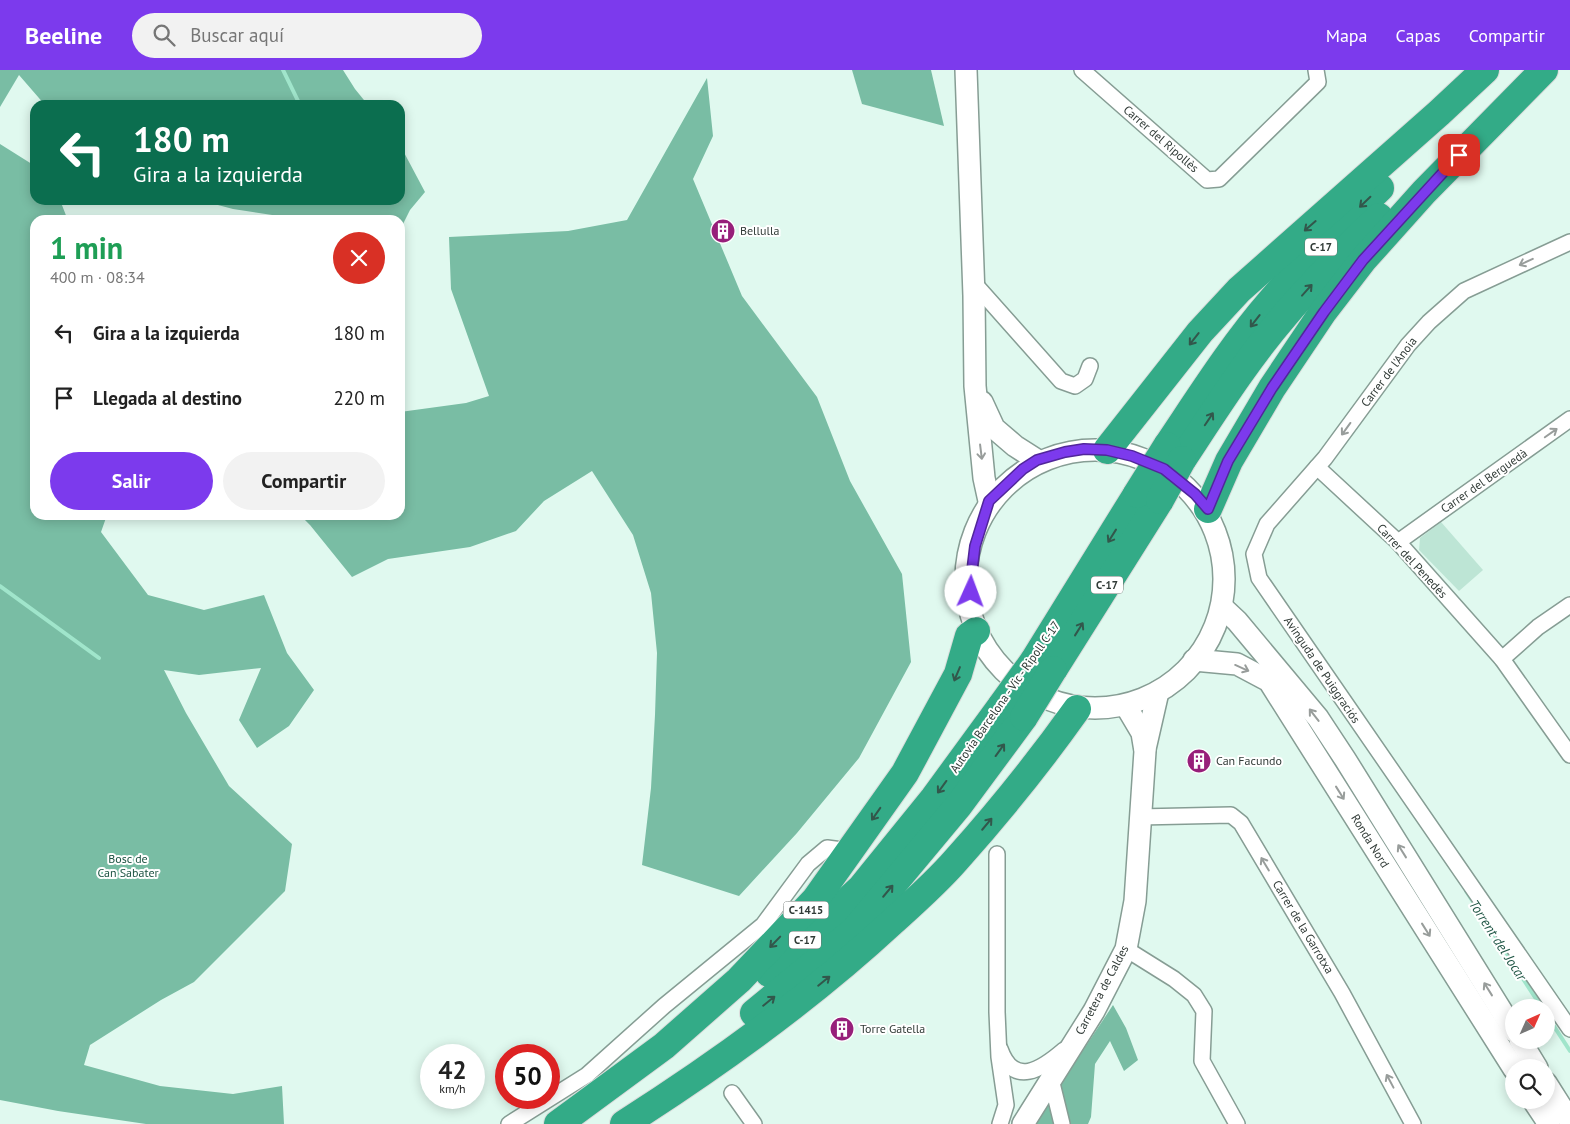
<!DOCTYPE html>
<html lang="es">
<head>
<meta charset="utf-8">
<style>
	:root { --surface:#fff; --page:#f2f2f2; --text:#222; --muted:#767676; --accent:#7c3aed }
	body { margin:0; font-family:"PT Sans",sans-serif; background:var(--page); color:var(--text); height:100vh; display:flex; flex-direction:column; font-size:19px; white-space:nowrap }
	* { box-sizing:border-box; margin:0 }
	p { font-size:16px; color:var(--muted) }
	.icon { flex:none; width:28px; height:28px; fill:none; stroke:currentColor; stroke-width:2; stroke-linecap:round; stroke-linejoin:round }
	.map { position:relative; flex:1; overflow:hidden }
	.sheet { position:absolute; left:30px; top:145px; width:375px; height:305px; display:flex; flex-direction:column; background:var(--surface); border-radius:15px; box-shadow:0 2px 12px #0003 }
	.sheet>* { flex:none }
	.top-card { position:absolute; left:30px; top:30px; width:375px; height:105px; border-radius:15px; box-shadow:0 2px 12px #0003; background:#0b6e4f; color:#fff; overflow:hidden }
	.needle { width:32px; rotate:45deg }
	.fabs { position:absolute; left:1505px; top:929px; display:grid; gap:10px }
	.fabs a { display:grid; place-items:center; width:50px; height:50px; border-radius:50%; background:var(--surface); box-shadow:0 2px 12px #0003; font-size:25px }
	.speed { position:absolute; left:420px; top:974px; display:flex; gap:10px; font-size:25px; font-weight:700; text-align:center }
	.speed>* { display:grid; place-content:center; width:65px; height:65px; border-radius:50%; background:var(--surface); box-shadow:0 2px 12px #0003; line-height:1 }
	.speed small { font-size:12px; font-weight:400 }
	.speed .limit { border:8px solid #d22; background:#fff; color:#111 }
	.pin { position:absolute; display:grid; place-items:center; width:42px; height:42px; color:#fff; margin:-21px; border-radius:10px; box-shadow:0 2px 8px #0006 }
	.me { position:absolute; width:55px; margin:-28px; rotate:2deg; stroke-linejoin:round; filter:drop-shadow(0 0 4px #0008) }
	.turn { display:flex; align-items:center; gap:18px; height:105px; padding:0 20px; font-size:22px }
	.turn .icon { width:65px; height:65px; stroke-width:2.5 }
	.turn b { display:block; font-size:35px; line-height:42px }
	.round { display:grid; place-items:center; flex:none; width:52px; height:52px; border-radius:26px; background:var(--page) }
	.head { display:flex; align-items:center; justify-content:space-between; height:85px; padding:0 20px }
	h1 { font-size:30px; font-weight:600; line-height:38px; color:#1e9e55 }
	.button { display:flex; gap:10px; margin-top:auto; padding:10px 20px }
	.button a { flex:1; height:58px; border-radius:30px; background:var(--accent); color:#fff; font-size:20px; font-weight:600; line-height:58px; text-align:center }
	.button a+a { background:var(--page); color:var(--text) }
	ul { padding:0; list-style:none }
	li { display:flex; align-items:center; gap:15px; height:65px; padding:0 20px }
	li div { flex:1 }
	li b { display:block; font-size:19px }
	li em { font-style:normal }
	header { display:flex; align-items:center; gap:30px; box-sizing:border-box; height:70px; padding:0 25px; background:var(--accent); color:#fff }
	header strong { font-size:24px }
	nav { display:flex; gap:28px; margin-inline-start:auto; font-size:18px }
	.search { width:350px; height:45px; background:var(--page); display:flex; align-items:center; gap:12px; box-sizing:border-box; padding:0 18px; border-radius:28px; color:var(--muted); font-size:19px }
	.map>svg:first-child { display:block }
	.green { fill:#bde5d5 }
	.forest { fill:#79bda4 }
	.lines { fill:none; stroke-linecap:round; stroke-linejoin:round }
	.stream { stroke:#a0e5cb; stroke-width:4 }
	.street-casing { stroke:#869d94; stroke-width:18 }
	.secondary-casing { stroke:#869d94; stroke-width:24 }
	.highway-casing { stroke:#dadcdb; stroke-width:30 }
	.street { stroke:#fff; stroke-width:15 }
	.secondary { stroke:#fff; stroke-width:21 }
	.highway { stroke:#33ab87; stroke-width:28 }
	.highway-bridge-casing { stroke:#dadcdb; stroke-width:30; stroke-linecap:butt }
	.highway-bridge { stroke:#33ab87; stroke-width:28 }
	.oneway { stroke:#32574b }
	.oneway2 { stroke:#989d9b }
	.route-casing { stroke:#51269a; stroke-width:12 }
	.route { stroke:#7c3aed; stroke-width:9 }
	.labels { text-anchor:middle; stroke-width:4; stroke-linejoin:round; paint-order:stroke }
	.shield { fill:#fff; stroke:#6f7673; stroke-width:1 }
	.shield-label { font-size:11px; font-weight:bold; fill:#313b37 }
	.street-label { font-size:12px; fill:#313b37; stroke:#fff }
	.poi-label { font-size:12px; fill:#313b37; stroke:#fff; text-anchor:start }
	.park-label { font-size:12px; fill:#1c5342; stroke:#fff }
	.water-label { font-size:14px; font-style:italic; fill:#225847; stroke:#fff }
</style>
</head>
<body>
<header>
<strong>Beeline</strong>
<div class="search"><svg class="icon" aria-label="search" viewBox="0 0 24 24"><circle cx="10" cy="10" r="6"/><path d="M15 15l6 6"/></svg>Buscar aquí</div>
<nav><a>Mapa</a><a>Capas</a><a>Compartir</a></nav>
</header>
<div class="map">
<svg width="1570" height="1054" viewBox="0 0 1570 1054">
	<rect width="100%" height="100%" fill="#e0f9ef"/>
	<polygon class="green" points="1441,452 1483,500 1459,521 1419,480 1420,468"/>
	<g class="forest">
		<polygon points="0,0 343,0 355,19 368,35 45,35 19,5 0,37"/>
		<polygon points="852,0 931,0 944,56 862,34"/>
		<polygon points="707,8 713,66 693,109 742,226 817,327 850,411 902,504 911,592 859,688 797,763 739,826 642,795 651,718 655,645 657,583 651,523 633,465 592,401 544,431 516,461 470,477 388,489 352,507 310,455 300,445 400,445 400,342 466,333 489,326 451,219 449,167 568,161 627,150"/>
		<polygon points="0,74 35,96 35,130 60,130 67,148 72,150 35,150 35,445 107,445 101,462 148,525 204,540 264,525 287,583 314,620 289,656 257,678 239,650 261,598 199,605 164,600 186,643 229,716 292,774 285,821 194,912 161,930 90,975 84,995 160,1016 233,1024 282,1016 284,1054 146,1054 58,1041 0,1030"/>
		<polygon points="400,75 425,122 410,140 400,160 400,150 305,150 233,139 199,130 400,130"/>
		<polygon points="1113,935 1126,958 1138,990 1124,1001 1110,971 1095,994 1091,1047 1088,1054 1034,1054"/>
	</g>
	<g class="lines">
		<g class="stream">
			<polyline points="283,0 300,35"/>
			<polyline points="0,516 99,588"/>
			<polyline points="1466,821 1542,938"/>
			<polyline points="1546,944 1570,981"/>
		</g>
		<defs>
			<g id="street">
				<polyline points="1082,0 1207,110 1219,109 1318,12 1316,0"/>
				<polyline points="1570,172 1464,221 1429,252 1408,275 1325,388 1267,454 1254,484 1259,508 1570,959"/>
				<polyline points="973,212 1061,311 1075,316 1085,309 1090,296"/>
				<polyline points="1317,397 1398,472 1502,589 1570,685"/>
				<polyline points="1398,472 1570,349"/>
				<polyline points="1502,589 1538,557 1570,535"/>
				<polyline points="1139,747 1231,745 1241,753 1342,923 1413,1054"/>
				<polyline points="997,784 997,942 999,987 1006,1035 1000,1054"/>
				<polyline points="1126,879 1174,909 1194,925 1204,941 1202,991 1237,1054"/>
				<path d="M1000,979C1014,1018 1042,999 1064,980"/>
				<polyline points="1051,1009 1062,1054"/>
				<polyline points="732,1023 754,1054"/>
				<polyline points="509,1054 587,1005 664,936 763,855 808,794 827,778 850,781"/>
			</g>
			<g id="secondary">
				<polyline points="966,0 974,226 975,316 984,408 989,431"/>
				<polyline points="982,332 994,358 1015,376 1037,390"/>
				<circle cx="1095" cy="509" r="129"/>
				<polyline points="1222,537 1237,551 1318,648 1345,689 1514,961"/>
				<polyline points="1194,590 1237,594 1269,611 1514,999"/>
				<polyline points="1145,679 1158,622"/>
				<polyline points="1520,970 1537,998"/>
				<polyline points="1546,1013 1570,1051"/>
				<polyline points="1533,1030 1549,1054"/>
				<polyline points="1023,1054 1094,941 1126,879 1135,831 1145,681 1142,663 1126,636"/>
			</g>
			<g id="highway">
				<path d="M1167,376C1200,327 1232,276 1271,231C1305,191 1343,154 1380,118"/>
				<polyline points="1107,380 1200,262 1239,220 1439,43 1485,0"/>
				<path d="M1182,390C1215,340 1247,289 1286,244C1315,210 1347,178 1379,147"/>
				<polyline points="1208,439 1229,391 1272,318 1323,242 1363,190 1424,122 1544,0"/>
				<polyline points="1033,592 1137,424"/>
				<polyline points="1053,600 1160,430"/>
				<polyline points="769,903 861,818 934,728 1002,635"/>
				<polyline points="754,943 854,861 959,735 1024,647"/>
				<polyline points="558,1054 664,976 739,910 815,830 905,703 958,604 969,566 976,561"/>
				<path d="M624,1054C718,994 809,929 891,853C913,833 936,813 956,790C999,742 1040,691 1077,639"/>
			</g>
		</defs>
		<use href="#street" class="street-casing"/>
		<use href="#secondary" class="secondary-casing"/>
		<use href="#highway" class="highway-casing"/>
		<use href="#street" class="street"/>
		<use href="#secondary" class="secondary"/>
		<use href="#highway" class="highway"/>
		<defs>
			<g id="highway-bridge">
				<polyline points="1137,424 1167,376"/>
				<polyline points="1160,430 1182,390"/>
				<polyline points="1002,635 1033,592"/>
				<polyline points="1024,647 1053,600"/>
			</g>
		</defs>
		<use href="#highway-bridge" class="highway-bridge-casing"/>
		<use href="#highway-bridge" class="highway-bridge"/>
	</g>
	<defs><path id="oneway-shaft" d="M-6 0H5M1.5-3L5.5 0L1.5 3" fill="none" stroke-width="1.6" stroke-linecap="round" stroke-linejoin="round" transform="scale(1.25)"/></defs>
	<g class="oneway">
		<use href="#oneway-shaft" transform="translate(1365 132) rotate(136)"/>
		<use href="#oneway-shaft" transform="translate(1310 156) rotate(139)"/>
		<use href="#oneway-shaft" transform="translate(1307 220) rotate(-48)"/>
		<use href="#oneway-shaft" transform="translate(1255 251) rotate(128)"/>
		<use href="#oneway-shaft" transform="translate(1194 269) rotate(128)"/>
		<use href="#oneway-shaft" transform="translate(1209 349) rotate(-56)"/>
		<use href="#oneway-shaft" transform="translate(1112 466) rotate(122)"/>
		<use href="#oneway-shaft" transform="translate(1079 559) rotate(-58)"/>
		<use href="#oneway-shaft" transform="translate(957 604) rotate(113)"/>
		<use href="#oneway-shaft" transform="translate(1000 680) rotate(-54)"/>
		<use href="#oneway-shaft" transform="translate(942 717) rotate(126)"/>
		<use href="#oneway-shaft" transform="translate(876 744) rotate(125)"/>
		<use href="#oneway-shaft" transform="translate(987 754) rotate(-50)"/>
		<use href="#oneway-shaft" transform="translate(888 821) rotate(-50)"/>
		<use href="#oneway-shaft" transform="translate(775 872) rotate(134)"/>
		<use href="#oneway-shaft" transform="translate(824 911) rotate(-39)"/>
		<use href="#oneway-shaft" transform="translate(769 931) rotate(-39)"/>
	</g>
	<g class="oneway2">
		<use href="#oneway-shaft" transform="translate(1526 192) rotate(155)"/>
		<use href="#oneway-shaft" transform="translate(1346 359) rotate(126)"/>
		<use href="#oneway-shaft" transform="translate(1551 363) rotate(-35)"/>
		<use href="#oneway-shaft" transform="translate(981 382) rotate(83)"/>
		<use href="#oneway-shaft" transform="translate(1242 598) rotate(24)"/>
		<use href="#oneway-shaft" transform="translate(1314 645) rotate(-128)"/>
		<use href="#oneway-shaft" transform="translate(1340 723) rotate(58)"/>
		<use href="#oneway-shaft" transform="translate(1402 781) rotate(-122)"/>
		<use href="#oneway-shaft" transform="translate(1265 794) rotate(-121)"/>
		<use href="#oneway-shaft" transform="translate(1426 860) rotate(58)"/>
		<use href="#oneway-shaft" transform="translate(1488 919) rotate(-122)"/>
		<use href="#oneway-shaft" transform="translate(1390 1011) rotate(-118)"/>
	</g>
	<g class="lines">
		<defs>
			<polyline id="route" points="971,522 971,509 975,476 989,431 1023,399 1037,390 1065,382 1084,379 1107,380 1132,386 1164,399 1195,424 1208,439 1228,391 1272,318 1324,242 1363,190 1459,85"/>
		</defs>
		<use href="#route" class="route-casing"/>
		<use href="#route" class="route"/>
	</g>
	<defs>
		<symbol id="building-disc" viewBox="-11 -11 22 22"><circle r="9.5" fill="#971f7a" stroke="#fff"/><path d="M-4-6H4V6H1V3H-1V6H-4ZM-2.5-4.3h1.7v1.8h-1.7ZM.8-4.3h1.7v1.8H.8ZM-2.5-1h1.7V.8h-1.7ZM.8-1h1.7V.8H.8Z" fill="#fff"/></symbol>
	</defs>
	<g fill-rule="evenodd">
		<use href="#building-disc" x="709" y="147" width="28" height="28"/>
		<use href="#building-disc" x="1185" y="677" width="28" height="28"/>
		<use href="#building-disc" x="828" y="945" width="28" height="28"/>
	</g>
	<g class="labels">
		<g class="shield">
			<rect x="1305" y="168.5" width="32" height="17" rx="4"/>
			<rect x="1091" y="506.5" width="32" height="17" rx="4"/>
			<rect x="783.5" y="831.5" width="45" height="17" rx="4"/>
			<rect x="789" y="861.5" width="32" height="17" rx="4"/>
		</g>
		<g class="shield-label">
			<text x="1321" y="181">C-17</text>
			<text x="1107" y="519">C-17</text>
			<text x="806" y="844">C-1415</text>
			<text x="805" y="874">C-17</text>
		</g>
		<g class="street-label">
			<text transform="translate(1161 69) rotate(41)" y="4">Carrer del Ripollès</text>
			<text transform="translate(1389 302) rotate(-53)" y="4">Carrer de l'Anoia</text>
			<text transform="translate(1484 411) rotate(-35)" y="4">Carrer del Berguedà</text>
			<text transform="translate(1412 491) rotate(47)" y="4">Carrer del Penedès</text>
			<text transform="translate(1322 600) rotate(56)" y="4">Avinguda de Puiggraciós</text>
			<text transform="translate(1005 627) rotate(-55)" y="4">Autovia Barcelona - Vic - Ripoll C-17</text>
			<text transform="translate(1370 771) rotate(58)" y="4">Ronda Nord</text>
			<text transform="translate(1303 857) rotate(59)" y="4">Carrer de la Garrotxa</text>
			<text transform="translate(1102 920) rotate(-62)" y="4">Carretera de Caldes</text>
		</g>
		<g class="poi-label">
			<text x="740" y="165">Bellulla</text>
			<text x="1216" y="695">Can Facundo</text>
			<text x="860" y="963">Torre Gatella</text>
		</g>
		<g class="park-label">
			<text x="128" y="793">Bosc de<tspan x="128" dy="14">Can Sabater</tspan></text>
		</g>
		<g class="water-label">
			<text transform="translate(1498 870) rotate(57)" y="5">Torrent del Jocar</text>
		</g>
	</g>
</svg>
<div class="fabs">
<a><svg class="needle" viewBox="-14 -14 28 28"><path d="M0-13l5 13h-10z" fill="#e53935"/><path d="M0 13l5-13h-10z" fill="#767676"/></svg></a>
<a><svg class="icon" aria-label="search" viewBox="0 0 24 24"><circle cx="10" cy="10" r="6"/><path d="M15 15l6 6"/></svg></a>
</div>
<div class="speed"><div>42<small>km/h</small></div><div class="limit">50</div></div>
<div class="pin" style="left:1459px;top:85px;background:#d93025"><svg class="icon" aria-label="arrive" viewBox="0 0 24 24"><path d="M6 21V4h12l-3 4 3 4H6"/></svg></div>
<svg class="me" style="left:971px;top:522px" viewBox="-20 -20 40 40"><circle r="19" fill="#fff"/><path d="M0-13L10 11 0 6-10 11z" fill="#7c3aed"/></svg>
<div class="top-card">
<div class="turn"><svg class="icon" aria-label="left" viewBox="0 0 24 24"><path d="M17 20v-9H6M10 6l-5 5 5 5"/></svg><div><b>180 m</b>Gira a la izquierda</div></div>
</div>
<section class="sheet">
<div class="head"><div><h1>1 min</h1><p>400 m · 08:34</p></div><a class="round" style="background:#d93025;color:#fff"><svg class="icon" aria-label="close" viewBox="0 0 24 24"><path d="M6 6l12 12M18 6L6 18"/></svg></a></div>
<ul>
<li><svg class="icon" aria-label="left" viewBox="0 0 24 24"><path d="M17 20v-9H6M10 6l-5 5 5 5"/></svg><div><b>Gira a la izquierda</b></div><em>180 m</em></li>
<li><svg class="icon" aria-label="arrive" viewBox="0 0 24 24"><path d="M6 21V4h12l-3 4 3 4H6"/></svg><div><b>Llegada al destino</b></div><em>220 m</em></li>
</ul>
<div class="button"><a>Salir</a><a>Compartir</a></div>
</section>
</div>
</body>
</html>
